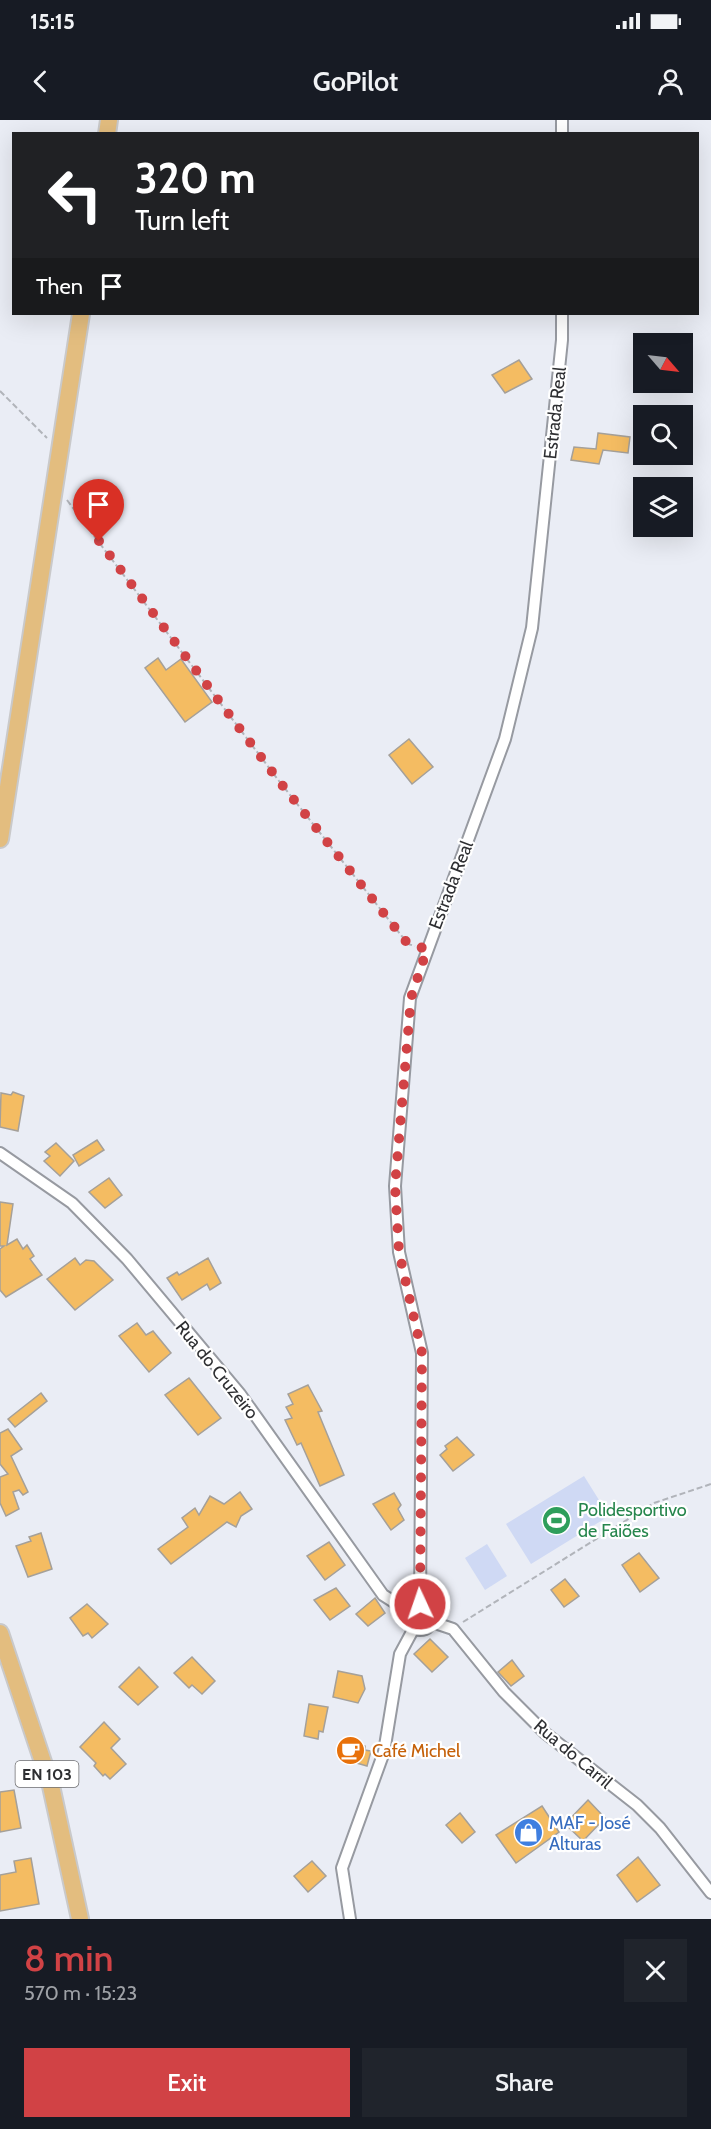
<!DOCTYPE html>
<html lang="en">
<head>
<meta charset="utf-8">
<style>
	:root { --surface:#171b24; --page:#20242c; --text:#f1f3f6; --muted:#9ea1a6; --accent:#d14245 }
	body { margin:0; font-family:Cabin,sans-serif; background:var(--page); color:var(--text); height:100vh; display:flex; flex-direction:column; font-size:22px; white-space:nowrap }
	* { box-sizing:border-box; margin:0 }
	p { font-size:20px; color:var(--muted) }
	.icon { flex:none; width:33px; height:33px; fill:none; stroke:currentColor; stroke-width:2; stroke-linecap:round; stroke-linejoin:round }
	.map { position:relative; height:1799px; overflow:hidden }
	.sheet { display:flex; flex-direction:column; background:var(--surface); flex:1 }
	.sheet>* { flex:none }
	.top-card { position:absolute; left:12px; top:12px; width:687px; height:183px; border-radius:0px; box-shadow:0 6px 24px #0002; background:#202124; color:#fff; overflow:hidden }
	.needle { width:39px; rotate:118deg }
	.controls { position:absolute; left:633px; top:213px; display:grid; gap:12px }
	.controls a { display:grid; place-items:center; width:60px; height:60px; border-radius:0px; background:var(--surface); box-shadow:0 6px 24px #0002; font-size:30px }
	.pin { position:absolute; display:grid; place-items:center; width:51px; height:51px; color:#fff; margin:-62px -26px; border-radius:50% 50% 50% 0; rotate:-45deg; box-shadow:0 0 6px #0007 }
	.pin .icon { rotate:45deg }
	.me { position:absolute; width:66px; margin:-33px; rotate:357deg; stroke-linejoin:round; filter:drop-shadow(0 0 4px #0008) }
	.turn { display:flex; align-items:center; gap:21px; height:126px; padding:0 24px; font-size:27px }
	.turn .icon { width:78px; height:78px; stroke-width:2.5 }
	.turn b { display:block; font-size:42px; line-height:51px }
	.then { display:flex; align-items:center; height:57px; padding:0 24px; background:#0003; gap:12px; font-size:22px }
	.round { display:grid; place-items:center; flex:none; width:63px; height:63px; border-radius:0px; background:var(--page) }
	.headline { display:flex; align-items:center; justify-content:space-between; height:102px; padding:0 24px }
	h1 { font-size:36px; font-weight:600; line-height:45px; color:var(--accent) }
	.cta { display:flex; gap:12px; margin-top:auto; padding:12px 24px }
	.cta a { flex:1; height:69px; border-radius:0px; background:var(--accent); color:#fff; font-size:24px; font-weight:600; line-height:69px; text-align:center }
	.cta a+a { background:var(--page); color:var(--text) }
	.status { display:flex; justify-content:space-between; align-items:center; height:42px; padding:0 30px; background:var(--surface); direction:ltr }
	.status svg { height:16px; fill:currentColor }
	header { display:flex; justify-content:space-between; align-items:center; height:78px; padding:0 24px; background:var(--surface); font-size:27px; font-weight:600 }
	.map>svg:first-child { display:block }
	.green { fill:#cfd9f4 }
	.building { fill:#f4bc62; stroke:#a5a099; stroke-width:1.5 }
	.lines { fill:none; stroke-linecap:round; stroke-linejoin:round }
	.minor-casing { stroke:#979aa1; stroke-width:14 }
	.primary-casing { stroke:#c9c9ca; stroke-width:20 }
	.path { stroke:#b1b4ba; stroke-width:2; stroke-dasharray:6 3; stroke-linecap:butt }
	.minor { stroke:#fff; stroke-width:10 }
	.primary { stroke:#e3bd7f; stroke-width:16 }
	.route { stroke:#d14245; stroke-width:10; stroke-dasharray:0 18 }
	.labels { text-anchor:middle; stroke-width:4.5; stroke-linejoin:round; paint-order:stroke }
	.shield { fill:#fff; stroke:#6d6d70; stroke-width:1.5 }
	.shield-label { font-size:16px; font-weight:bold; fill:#2e2f32 }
	.street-label { font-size:18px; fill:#2e2f32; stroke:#fff }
	.leisure-label { font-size:18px; fill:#27864d; stroke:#fff; text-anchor:start }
	.food-label { font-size:18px; fill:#c56008; stroke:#fff; text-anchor:start }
	.shop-label { font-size:18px; fill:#366cbe; stroke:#fff; text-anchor:start }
</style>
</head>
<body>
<div class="status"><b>15:15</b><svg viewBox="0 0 49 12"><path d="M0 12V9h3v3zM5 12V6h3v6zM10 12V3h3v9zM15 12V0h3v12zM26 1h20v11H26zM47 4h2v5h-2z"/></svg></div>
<header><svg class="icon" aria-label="back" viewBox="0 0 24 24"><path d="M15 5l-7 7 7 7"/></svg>GoPilot<svg class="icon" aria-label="person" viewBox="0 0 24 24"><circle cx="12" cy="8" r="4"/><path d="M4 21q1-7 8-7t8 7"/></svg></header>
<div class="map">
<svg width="711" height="1799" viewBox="0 0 711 1799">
	<rect width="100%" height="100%" fill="#eaedf5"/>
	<g class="green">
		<polygon points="584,1356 609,1396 531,1444 506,1404"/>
		<polygon points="487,1424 507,1456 485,1470 465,1438"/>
	</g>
	<g class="building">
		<polygon points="519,240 532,259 505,273 492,255"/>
		<polygon points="598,313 630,317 628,333 603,330 599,344 571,340 574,327 596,329"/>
		<polygon points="158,538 166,550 181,539 212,582 185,602 145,548"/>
		<polygon points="409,619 433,647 412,664 389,635"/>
		<polygon points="13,972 24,976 18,1011 0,1007 1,973 11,975"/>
		<polygon points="97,1020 104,1030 79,1046 73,1035"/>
		<polygon points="56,1023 74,1041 60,1056 44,1041 50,1036 45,1032"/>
		<polygon points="109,1058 122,1075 105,1088 89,1072"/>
		<polygon points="0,1082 13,1084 7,1125 17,1119 23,1129 27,1125 34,1136 30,1139 42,1155 6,1177 0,1170 0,1129 4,1126 0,1126"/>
		<polygon points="75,1138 80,1145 86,1140 94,1141 113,1160 75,1190 47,1159"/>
		<polygon points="208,1138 221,1163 210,1170 207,1164 182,1180 167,1158 177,1152 179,1155"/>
		<polygon points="137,1203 146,1215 153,1211 171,1233 149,1252 119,1216"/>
		<polygon points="189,1258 221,1298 198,1315 165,1275"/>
		<polygon points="308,1265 322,1291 318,1292 344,1355 320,1366 301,1323 297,1325 285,1300 292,1298 286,1287 293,1284 288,1274"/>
		<polygon points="41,1273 47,1281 15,1307 8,1299"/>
		<polygon points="8,1309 22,1329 11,1336 28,1372 23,1375 19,1370 13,1372 19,1389 6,1396 0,1383 0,1357 8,1354 0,1344 0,1313"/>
		<polygon points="457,1317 474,1335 453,1351 440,1335 447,1329 445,1326"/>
		<polygon points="240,1372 252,1389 241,1396 236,1407 227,1402 171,1444 158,1429 188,1407 182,1398 195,1388 199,1395 210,1376 224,1384"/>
		<polygon points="394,1373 401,1385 398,1389 404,1400 391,1410 373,1384"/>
		<polygon points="41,1413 52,1449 28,1457 16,1426 31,1421 29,1417"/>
		<polygon points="329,1422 345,1445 325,1460 307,1436"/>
		<polygon points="639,1433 659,1458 640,1472 622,1445"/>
		<polygon points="565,1459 579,1476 564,1487 551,1470"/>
		<polygon points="336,1468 350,1486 330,1500 314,1480"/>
		<polygon points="375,1478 385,1493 368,1506 356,1494"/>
		<polygon points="87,1484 108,1504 92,1518 88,1513 83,1516 70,1498"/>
		<polygon points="430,1519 448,1537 432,1552 414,1534"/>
		<polygon points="192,1537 215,1561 202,1574 192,1565 189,1568 174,1553"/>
		<polygon points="512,1540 524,1556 511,1566 498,1552"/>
		<polygon points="139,1547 158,1567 138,1585 119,1567"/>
		<polygon points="338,1551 362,1556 365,1569 358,1583 333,1577"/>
		<polygon points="309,1584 328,1587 323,1612 319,1611 318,1619 304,1616"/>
		<polygon points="104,1602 120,1619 111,1628 126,1644 110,1659 105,1654 103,1656 94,1646 96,1643 80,1627"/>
		<polygon points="344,1620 365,1626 365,1630 371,1631 367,1646 339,1638"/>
		<polygon points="14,1670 21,1708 0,1712 0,1672"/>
		<polygon points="588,1680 605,1698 583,1721 565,1704"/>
		<polygon points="542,1686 559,1712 516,1743 496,1715"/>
		<polygon points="460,1693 475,1712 462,1723 446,1705"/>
		<polygon points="638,1737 660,1765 637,1782 617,1755"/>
		<polygon points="31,1738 39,1784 0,1791 0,1755 16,1752 14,1741"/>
		<polygon points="312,1741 326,1756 308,1772 294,1756"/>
	</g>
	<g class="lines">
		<defs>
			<g id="minor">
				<polyline points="562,0 562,14"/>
				<polyline points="0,1033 72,1083 127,1139 240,1274 383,1475 408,1491"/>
				<polyline points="420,1484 422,1233 399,1132 395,1066 410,878 505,619 532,508 562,220 562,194"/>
				<circle cx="420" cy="1497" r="13"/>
				<polyline points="432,1502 453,1509 504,1572 545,1613 637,1685 660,1708 711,1773"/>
				<polyline points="350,1799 342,1748 384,1632 400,1534 414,1508"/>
			</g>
			<g id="primary">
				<polyline points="107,14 109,0"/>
				<polyline points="0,719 81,194"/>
				<polyline points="0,1513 51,1666 80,1799"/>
			</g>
		</defs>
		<use href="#minor" class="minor-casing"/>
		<use href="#primary" class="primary-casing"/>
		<g class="path">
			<polyline points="0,271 47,318"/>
			<polyline points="67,380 279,661 408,824 415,826"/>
			<polyline points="463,1502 654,1383 711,1364"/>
		</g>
		<use href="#minor" class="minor"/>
		<use href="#primary" class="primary"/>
	</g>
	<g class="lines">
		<polyline class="route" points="99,421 279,661 408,824 427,829 411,878 395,1066 399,1132 422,1233 420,1484"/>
	</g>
	<defs>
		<symbol id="stadium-disc" viewBox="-11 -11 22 22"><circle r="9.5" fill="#2e9e5b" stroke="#fff"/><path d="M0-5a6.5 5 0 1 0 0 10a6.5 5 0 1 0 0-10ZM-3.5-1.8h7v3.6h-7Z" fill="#fff"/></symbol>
		<symbol id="cafe-disc" viewBox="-11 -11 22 22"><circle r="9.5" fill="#e8710a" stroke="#fff"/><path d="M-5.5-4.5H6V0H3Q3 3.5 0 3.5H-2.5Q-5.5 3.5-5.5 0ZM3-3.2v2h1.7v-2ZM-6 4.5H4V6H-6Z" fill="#fff"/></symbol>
		<symbol id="shop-disc" viewBox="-11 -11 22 22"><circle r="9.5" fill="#3f7fe0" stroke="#fff"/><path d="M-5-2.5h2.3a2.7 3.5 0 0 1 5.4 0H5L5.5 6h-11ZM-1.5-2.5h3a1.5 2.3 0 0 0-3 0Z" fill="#fff"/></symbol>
	</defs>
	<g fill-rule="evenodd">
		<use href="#stadium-disc" x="540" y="1384" width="33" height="33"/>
		<use href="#cafe-disc" x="334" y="1614" width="33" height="33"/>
		<use href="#shop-disc" x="512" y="1696" width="33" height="33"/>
	</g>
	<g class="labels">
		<rect class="shield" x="15.5" y="1641" width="63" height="26" rx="4.5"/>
		<g class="shield-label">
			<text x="47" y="1660">EN 103</text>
		</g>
		<g class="street-label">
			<text transform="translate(555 293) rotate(-84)" y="6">Estrada Real</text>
			<text transform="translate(451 765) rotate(-69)" y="6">Estrada Real</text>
			<text transform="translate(217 1250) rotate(51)" y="6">Rua do Cruzeiro</text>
			<text transform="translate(573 1634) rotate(40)" y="6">Rua do Carril</text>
		</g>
		<g class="leisure-label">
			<text x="578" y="1396">Polidesportivo<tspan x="578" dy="21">de Faiões</tspan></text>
		</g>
		<g class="food-label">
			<text x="372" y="1637">Café Michel</text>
		</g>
		<g class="shop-label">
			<text x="549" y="1709">MAF - José<tspan x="549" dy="21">Alturas</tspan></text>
		</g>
	</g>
</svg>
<div class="controls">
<a><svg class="needle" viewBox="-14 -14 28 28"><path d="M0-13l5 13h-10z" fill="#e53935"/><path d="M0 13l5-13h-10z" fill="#9ea1a6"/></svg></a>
<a><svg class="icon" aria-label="search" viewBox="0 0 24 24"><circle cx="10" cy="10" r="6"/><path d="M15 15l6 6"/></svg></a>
<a><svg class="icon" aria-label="layers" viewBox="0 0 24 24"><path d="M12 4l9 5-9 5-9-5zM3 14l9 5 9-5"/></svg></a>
</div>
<div class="pin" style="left:99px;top:421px;background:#d93025"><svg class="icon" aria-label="arrive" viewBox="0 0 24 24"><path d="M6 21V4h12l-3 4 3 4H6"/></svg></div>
<svg class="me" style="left:420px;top:1484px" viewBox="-20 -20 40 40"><circle r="17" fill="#d14245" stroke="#fff" stroke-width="3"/><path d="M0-11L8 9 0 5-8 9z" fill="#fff"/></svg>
<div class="top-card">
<div class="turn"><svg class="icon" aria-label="left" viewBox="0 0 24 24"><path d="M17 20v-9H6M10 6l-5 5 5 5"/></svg><div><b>320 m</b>Turn left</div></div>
<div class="then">Then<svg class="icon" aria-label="arrive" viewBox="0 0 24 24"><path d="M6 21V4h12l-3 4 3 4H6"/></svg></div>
</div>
</div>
<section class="sheet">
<div class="headline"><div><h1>8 min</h1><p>570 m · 15:23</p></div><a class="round"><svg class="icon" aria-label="close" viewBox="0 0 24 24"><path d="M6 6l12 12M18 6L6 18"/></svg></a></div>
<div class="cta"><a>Exit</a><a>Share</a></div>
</section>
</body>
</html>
